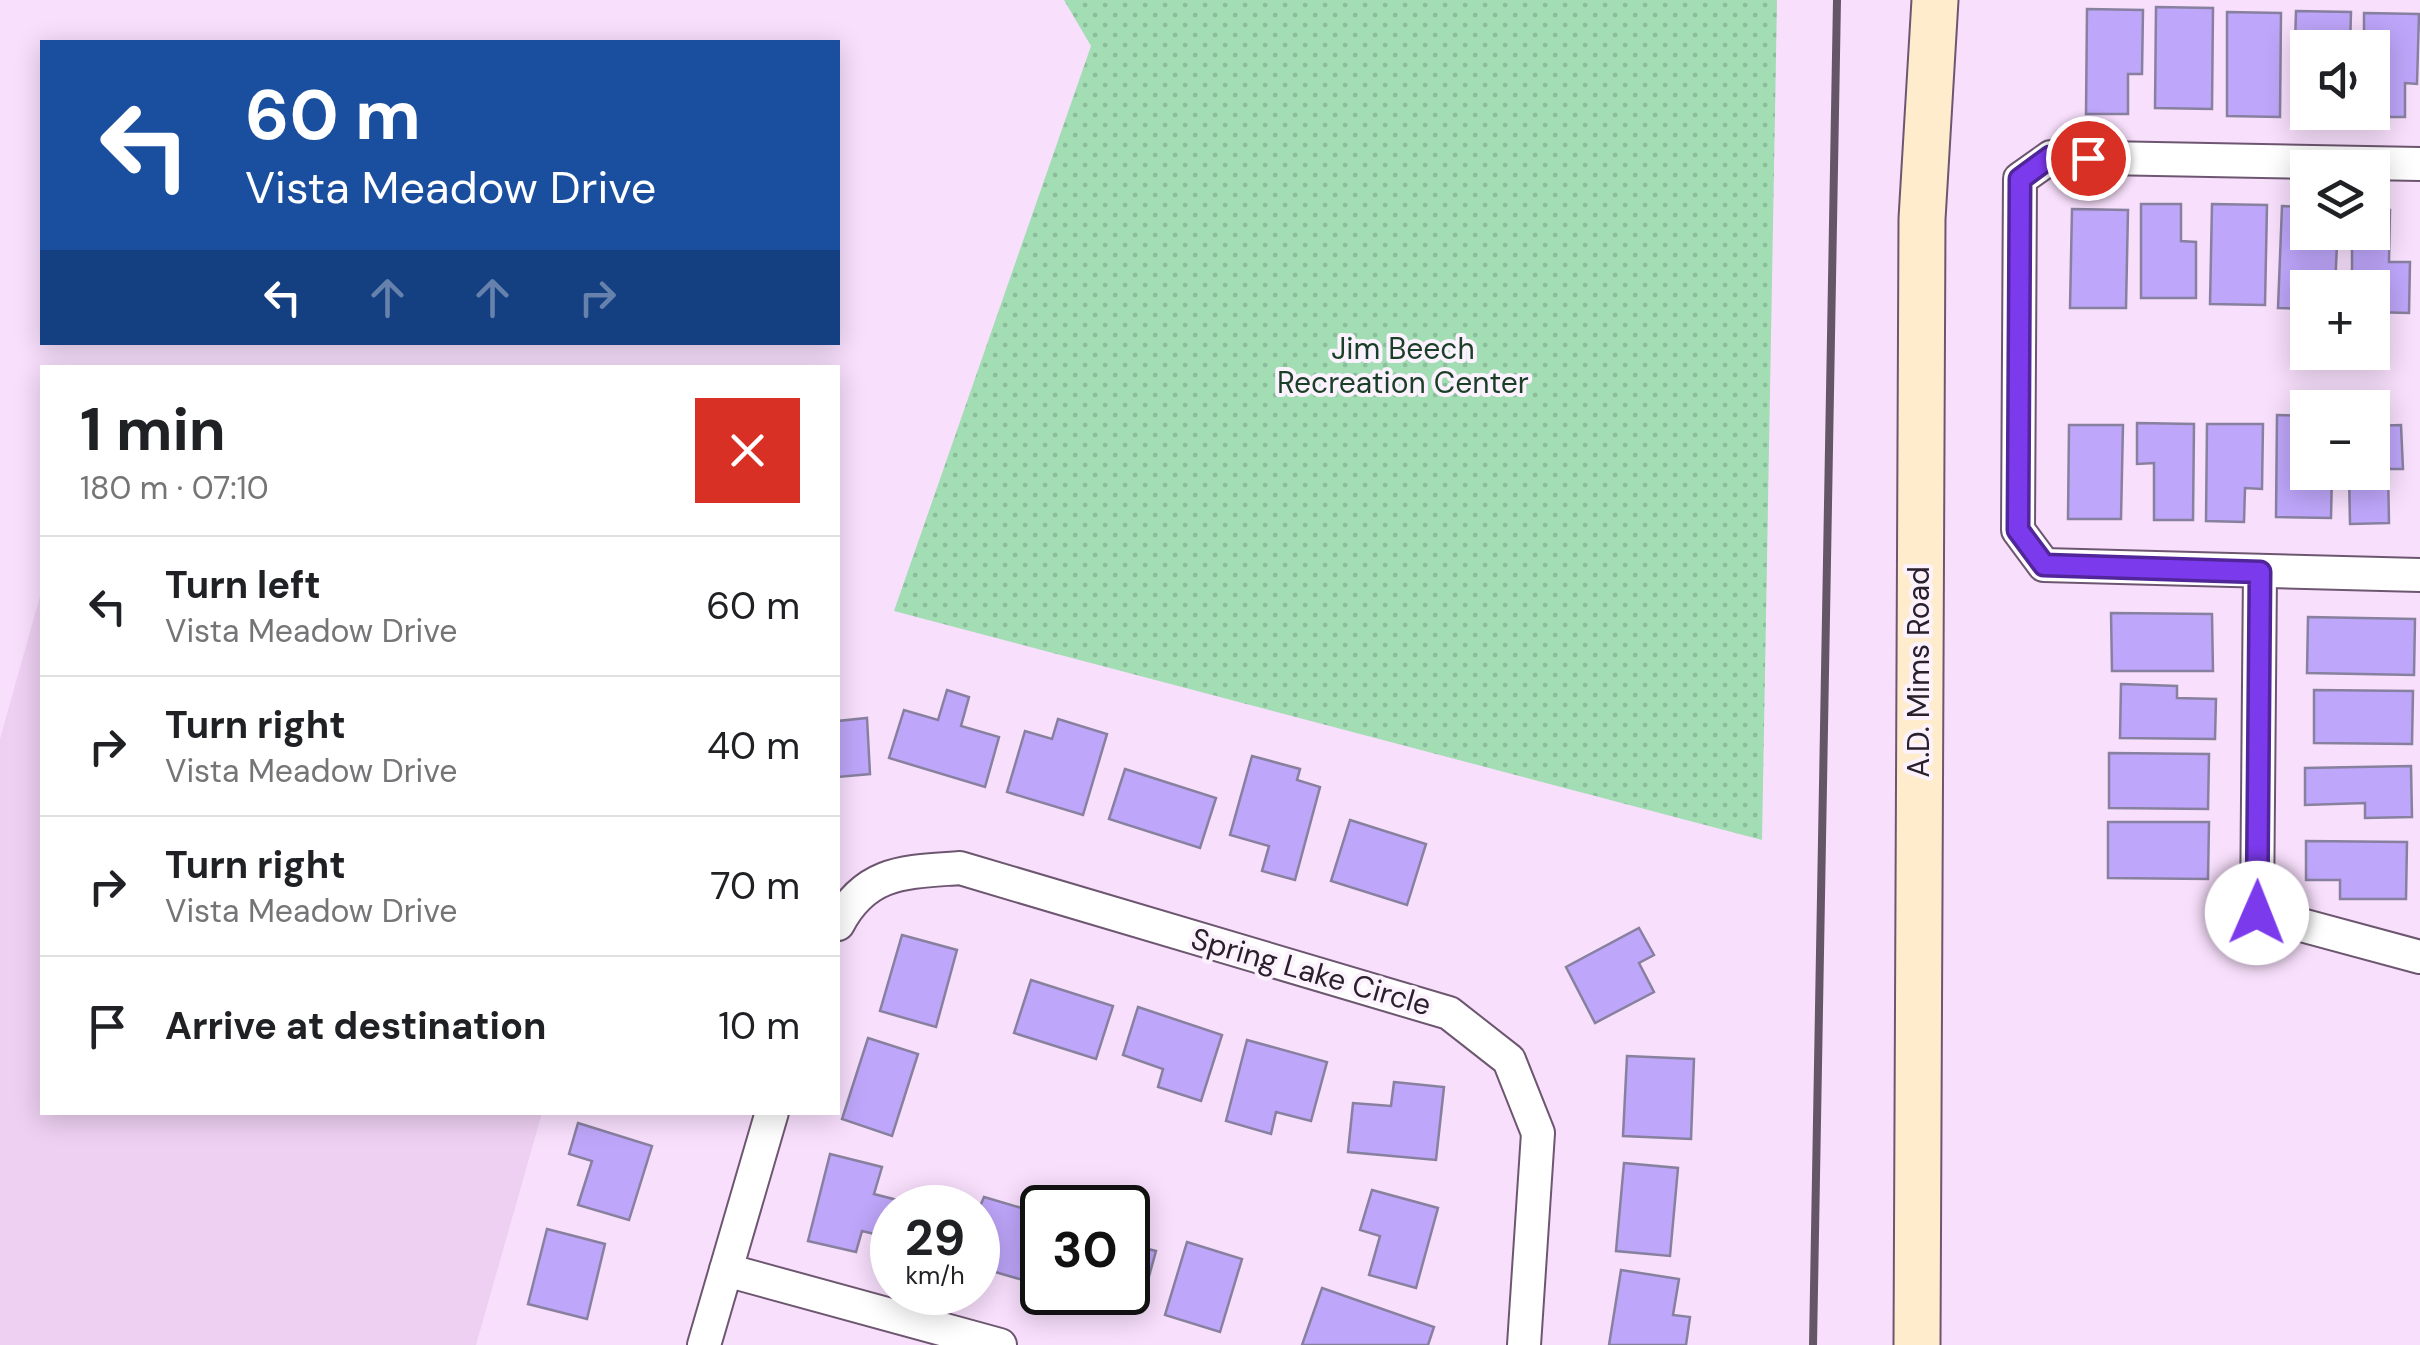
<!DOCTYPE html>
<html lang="en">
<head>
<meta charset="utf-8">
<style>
	:root { --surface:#fff; --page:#f6f6f6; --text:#202124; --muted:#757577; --line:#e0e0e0 }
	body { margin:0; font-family:"DM Sans",sans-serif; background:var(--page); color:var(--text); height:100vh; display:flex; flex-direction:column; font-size:38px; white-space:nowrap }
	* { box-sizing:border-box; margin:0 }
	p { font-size:32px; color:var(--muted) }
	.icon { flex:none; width:55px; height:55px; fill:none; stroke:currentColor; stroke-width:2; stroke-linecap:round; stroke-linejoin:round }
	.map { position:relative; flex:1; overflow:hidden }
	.sheet { position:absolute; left:40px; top:365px; width:800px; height:750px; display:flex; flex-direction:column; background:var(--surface); border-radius:0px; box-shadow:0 5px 25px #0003 }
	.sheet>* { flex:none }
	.top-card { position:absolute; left:40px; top:40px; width:800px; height:305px; border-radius:0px; box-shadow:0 5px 25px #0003; background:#1a4fa0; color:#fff; overflow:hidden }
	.buttons { position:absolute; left:2290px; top:30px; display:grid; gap:20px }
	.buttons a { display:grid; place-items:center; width:100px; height:100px; border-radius:0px; background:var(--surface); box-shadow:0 5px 25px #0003; font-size:50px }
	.speed { position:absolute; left:870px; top:1185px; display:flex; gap:20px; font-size:50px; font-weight:700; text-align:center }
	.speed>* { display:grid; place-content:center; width:130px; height:130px; border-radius:50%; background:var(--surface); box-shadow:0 5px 25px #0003; line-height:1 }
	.speed small { font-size:25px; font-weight:400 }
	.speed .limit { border:5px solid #111; border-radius:15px; background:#fff; color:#111 }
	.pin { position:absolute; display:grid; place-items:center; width:85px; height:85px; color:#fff; margin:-42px; border:5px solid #fff; border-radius:50%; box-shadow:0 2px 10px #0007 }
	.me { position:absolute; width:110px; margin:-55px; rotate:1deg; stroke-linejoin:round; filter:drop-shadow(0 0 8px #0008) }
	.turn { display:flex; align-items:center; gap:35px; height:210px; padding:0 40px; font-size:45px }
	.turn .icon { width:130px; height:130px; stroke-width:2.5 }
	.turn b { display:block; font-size:70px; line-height:85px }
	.lanes { display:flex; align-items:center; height:95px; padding:0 40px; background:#0003; justify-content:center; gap:50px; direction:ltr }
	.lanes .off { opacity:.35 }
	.round { display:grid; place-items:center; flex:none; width:105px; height:105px; border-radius:0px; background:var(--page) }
	.overview { display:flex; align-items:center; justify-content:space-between; height:170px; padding:0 40px }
	h1 { font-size:60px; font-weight:700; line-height:75px }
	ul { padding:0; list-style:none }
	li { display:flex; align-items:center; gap:30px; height:140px; padding:0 40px; border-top:2px solid var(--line) }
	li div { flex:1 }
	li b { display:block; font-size:38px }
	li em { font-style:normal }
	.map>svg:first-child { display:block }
	.built { fill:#eed0f2 }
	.grass { fill:url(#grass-dots) }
	.building { fill:#bea6fa; stroke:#88809f; stroke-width:2.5 }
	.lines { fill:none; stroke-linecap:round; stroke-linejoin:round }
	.street-casing { stroke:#6d5770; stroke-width:36 }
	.secondary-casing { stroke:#6d5770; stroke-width:49 }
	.street { stroke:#fff; stroke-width:32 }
	.secondary { stroke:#ffeccd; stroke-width:45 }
	.rail { stroke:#645666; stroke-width:8 }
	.route-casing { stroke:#51269a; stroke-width:25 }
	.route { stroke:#7c3aed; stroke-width:18 }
	.labels { text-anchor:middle; stroke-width:8; stroke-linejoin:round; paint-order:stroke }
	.park-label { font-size:30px; fill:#1a3f27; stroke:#fcf2fe }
	.street-label { font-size:30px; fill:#29202b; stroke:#fcf2fe }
</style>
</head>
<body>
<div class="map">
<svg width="2420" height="1345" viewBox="0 0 2420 1345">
	<defs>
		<pattern id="grass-dots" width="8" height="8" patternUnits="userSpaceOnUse" patternTransform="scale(2.5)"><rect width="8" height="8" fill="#a2ddb4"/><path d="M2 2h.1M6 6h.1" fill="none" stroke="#8cbd9b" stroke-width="1.8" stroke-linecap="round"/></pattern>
	</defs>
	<rect width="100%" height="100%" fill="#f8dffc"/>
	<polygon class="built" points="42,589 42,1112 542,1113 476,1345 0,1345 0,739"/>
	<polygon class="grass" points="1064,0 1777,0 1762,840 894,611 1091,46"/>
	<g class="building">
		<polygon points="2156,7 2213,8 2212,109 2155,108"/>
		<polygon points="2087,9 2143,10 2142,74 2128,74 2128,114 2086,114"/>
		<polygon points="2296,11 2351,12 2350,48 2308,48 2308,111 2293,111"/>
		<polygon points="2227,12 2281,13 2280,117 2227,116"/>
		<polygon points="2364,13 2419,14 2417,84 2405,83 2405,117 2362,117 2363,112 2372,112 2372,48 2364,48"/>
		<polygon points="2141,204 2181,204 2181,241 2196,242 2196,298 2141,298"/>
		<polygon points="2212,204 2267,205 2265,305 2210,304"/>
		<polygon points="2282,206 2308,207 2308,232 2320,232 2320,243 2337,244 2335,288 2308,288 2308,309 2278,308"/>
		<polygon points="2072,209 2128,210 2126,308 2070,308"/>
		<polygon points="2372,210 2390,210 2389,262 2410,262 2409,313 2372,312 2372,288 2352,288 2352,232 2372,232"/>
		<polygon points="2277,415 2308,416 2308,472 2332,472 2331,518 2276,517"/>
		<polygon points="2137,423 2194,424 2193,520 2154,520 2154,463 2137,464"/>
		<polygon points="2207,424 2263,424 2262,489 2245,488 2244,522 2206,521"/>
		<polygon points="2069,425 2123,425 2121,519 2068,519"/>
		<polygon points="2401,425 2403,469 2388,469 2389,523 2350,524 2349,472 2372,472 2372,426"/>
		<polygon points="2111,613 2212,614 2213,671 2112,671"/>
		<polygon points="2308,617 2415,619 2414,675 2307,673"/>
		<polygon points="2121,684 2177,686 2177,698 2216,699 2215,739 2120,738"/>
		<polygon points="947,690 969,697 961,726 999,737 985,787 889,758 904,710 938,720"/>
		<polygon points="2314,690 2413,691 2412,744 2314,743"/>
		<polygon points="867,718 870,774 838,777 838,721"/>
		<polygon points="1058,719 1107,734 1083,815 1007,792 1025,731 1052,739"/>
		<polygon points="2109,753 2209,754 2208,809 2109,808"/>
		<polygon points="1252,756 1300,769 1297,780 1320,787 1295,880 1262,871 1269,846 1230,835"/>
		<polygon points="2411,766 2412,817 2365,818 2365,803 2305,805 2305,768"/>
		<polygon points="1125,769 1216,798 1200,848 1109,819"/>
		<polygon points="1350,820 1426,844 1407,905 1331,881"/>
		<polygon points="2108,822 2209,822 2208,879 2108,878"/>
		<polygon points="2306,841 2407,842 2406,899 2340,899 2340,880 2306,880"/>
		<polygon points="1639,928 1654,955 1639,963 1654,992 1595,1023 1566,967"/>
		<polygon points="902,935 957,950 936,1027 880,1011"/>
		<polygon points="1031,980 1113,1006 1096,1059 1014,1033"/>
		<polygon points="1138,1007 1222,1035 1201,1101 1158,1087 1163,1069 1123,1055"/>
		<polygon points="868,1038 918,1054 892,1136 842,1119"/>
		<polygon points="1247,1040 1327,1062 1311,1121 1276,1112 1271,1134 1226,1121"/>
		<polygon points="1627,1056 1694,1059 1691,1139 1623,1136"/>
		<polygon points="1394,1082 1444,1087 1436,1160 1348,1152 1353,1103 1391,1106"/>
		<polygon points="578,1123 652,1146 629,1220 578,1205 592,1161 569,1154"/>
		<polygon points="830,1154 882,1167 874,1194 901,1201 899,1208 892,1208 891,1238 862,1231 856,1252 808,1241"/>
		<polygon points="1624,1163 1678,1168 1670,1256 1616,1251"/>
		<polygon points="1372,1190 1438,1208 1416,1288 1369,1275 1380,1236 1360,1230"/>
		<polygon points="984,1197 1042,1214 1042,1252 1033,1283 978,1267 978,1211"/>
		<polygon points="547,1229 605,1244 587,1319 528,1304"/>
		<polygon points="1187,1242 1242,1259 1220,1332 1165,1315"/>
		<polygon points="1128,1244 1156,1251 1140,1309 1078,1292 1128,1292"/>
		<polygon points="1621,1270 1679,1279 1673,1315 1690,1317 1686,1345 1609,1345"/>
		<polygon points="1322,1288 1434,1327 1428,1345 1302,1345"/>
	</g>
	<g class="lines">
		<defs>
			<g id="street">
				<polyline points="2420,164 2051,157 2020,179 2018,530 2044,565 2420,575"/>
				<polyline points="2260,572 2257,913 2420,957"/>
				<path d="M838,924C866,870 907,872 960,868L1449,1013L1509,1060L1538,1133L1524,1345"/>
				<polyline points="726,1270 1000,1345"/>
				<polyline points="704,1345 772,1112"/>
			</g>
			<polyline id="secondary" points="1917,1345 1922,219 1935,0"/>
		</defs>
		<use href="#street" class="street-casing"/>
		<use href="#secondary" class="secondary-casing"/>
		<use href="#street" class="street"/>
		<use href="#secondary" class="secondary"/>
		<polyline class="rail" points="1813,1345 1837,0"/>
	</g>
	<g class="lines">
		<defs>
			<polyline id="route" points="2088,158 2050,157 2020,179 2018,530 2044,565 2260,572 2257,913"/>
		</defs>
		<use href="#route" class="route-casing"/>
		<use href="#route" class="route"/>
	</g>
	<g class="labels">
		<g class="park-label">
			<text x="1403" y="359">Jim Beech<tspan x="1403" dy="34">Recreation Center</tspan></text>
		</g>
		<g class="street-label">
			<text transform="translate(1919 672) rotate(-90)" y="10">A.D. Mims Road</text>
			<text transform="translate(1311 972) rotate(16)" y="10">Spring Lake Circle</text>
		</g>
	</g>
</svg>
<div class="buttons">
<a><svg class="icon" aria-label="sound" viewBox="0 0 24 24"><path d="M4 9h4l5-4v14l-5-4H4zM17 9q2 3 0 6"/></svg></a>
<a><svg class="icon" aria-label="layers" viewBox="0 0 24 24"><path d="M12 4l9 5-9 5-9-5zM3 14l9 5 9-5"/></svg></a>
<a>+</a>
<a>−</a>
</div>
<div class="speed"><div>29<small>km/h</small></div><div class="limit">30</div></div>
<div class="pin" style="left:2088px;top:158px;background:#d93025"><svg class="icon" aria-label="arrive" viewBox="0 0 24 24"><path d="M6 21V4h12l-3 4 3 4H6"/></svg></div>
<svg class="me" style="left:2257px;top:913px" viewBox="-20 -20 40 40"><circle r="19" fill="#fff"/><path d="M0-13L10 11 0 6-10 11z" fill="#7c3aed"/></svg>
<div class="top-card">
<div class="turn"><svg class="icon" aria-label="left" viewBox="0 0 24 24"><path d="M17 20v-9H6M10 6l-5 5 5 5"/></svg><div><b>60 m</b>Vista Meadow Drive</div></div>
<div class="lanes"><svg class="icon" aria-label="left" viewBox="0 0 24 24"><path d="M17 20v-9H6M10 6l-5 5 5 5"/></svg><svg class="icon off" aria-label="ahead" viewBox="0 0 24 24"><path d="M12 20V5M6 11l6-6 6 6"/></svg><svg class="icon off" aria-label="ahead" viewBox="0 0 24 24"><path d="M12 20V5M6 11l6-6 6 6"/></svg><svg class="icon off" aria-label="right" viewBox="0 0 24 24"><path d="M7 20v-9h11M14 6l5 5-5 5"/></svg></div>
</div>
<section class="sheet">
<div class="overview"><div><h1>1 min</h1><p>180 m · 07:10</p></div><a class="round" style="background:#d93025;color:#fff"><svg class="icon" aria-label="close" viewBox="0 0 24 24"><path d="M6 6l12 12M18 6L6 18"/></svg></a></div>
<ul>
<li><svg class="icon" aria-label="left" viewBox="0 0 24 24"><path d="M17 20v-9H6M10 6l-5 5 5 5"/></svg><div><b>Turn left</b><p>Vista Meadow Drive</p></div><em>60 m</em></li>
<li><svg class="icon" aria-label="right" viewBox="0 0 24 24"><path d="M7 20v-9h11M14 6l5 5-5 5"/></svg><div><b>Turn right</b><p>Vista Meadow Drive</p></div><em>40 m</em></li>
<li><svg class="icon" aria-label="right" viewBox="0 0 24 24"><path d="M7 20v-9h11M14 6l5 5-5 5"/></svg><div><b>Turn right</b><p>Vista Meadow Drive</p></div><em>70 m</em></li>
<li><svg class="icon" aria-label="arrive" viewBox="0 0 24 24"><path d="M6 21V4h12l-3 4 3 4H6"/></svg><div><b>Arrive at destination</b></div><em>10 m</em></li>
</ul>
</section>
</div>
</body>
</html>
